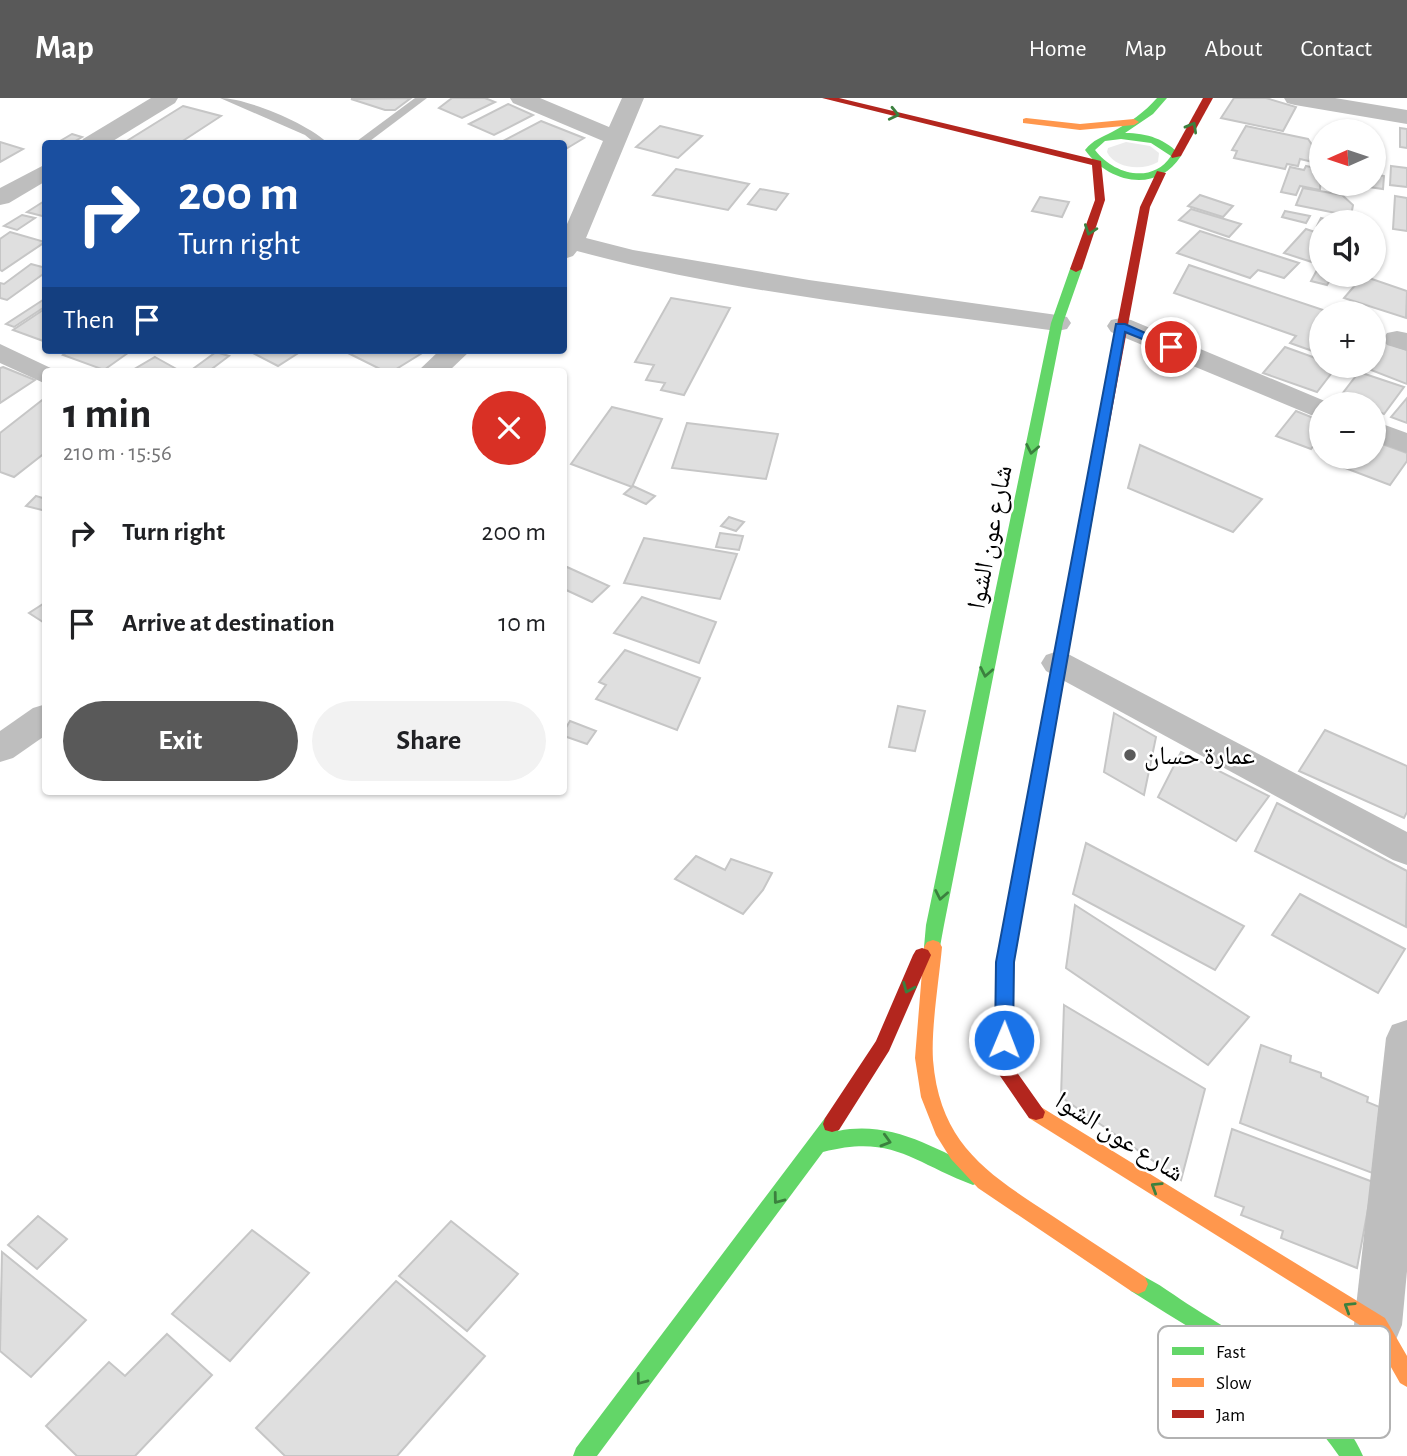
<!DOCTYPE html>
<html lang="en">
<head>
<meta charset="utf-8">
<style>
	:root { --surface:#fff; --page:#f2f2f2; --text:#202124; --muted:#757577; --accent:#595959 }
	body { margin:0; font-family:"Alegreya Sans","Noto Naskh Arabic",sans-serif; background:var(--page); color:var(--text); height:100vh; display:flex; flex-direction:column; font-size:26px; white-space:nowrap }
	* { box-sizing:border-box; margin:0 }
	p { font-size:23px; color:var(--muted) }
	.icon { flex:none; width:38px; height:38px; fill:none; stroke:currentColor; stroke-width:2; stroke-linecap:round; stroke-linejoin:round }
	.map { position:relative; flex:1; overflow:hidden }
	.side { position:absolute; left:42px; top:270px; width:525px; height:427px; display:flex; flex-direction:column; background:var(--surface); border-radius:7px; box-shadow:0 2px 5px #0004 }
	.side>* { flex:none }
	.top-card { position:absolute; left:42px; top:42px; width:525px; height:214px; border-radius:7px; box-shadow:0 2px 5px #0004; background:#1a4fa0; color:#fff; overflow:hidden }
	.needle { width:46px; rotate:267deg }
	.tools { position:absolute; left:1309px; top:21px; display:grid; gap:14px }
	.tools a { display:grid; place-items:center; width:77px; height:77px; border-radius:50%; background:var(--surface); box-shadow:0 2px 5px #0004; font-size:35px }
	.pin { position:absolute; display:grid; place-items:center; width:60px; height:60px; color:#fff; margin:-30px; border:4px solid #fff; border-radius:50%; box-shadow:0 2px 7px #0007 }
	.me { position:absolute; width:77px; margin:-38px; rotate:1deg; stroke-linejoin:round; filter:drop-shadow(0 0 5px #0008) }
	.turn { display:flex; align-items:center; gap:24px; height:147px; padding:0 21px; font-size:32px }
	.turn .icon { width:91px; height:91px; stroke-width:2.5 }
	.turn b { display:block; font-size:49px; line-height:60px }
	.then { display:flex; align-items:center; height:66px; padding:0 21px; background:#0003; gap:14px; font-size:26px }
	.round { display:grid; place-items:center; flex:none; width:74px; height:74px; border-radius:37px; background:var(--page) }
	.head { display:flex; align-items:center; justify-content:space-between; height:119px; padding:0 21px }
	h1 { font-size:42px; font-weight:700; line-height:52px }
	.primary-button { display:flex; gap:14px; margin-top:auto; padding:14px 21px }
	.primary-button a { flex:1; height:80px; border-radius:42px; background:var(--accent); color:#fff; font-size:28px; font-weight:700; line-height:80px; text-align:center }
	.primary-button a+a { background:var(--page); color:var(--text) }
	ul { padding:0; list-style:none }
	li { display:flex; align-items:center; gap:21px; height:91px; padding:0 21px }
	li div { flex:1 }
	li b { display:block; font-size:26px }
	li em { font-style:normal }
	header { display:flex; align-items:center; gap:42px; box-sizing:border-box; height:98px; padding:0 35px; background:var(--accent); color:#fff }
	header strong { font-size:33px }
	nav { display:flex; gap:38px; margin-inline-start:auto; font-size:24px }
	.map>svg:first-child { display:block }
	.green { fill:#ebebeb }
	.building { fill:#dfdfdf; stroke:#c6c6c6; stroke-width:2 }
	.lines { fill:none; stroke-linecap:round; stroke-linejoin:round }
	.lane { fill:#bebebe; fill-rule:evenodd }
	.street { fill:#bebebe; fill-rule:evenodd }
	.fast { fill:#63d668; fill-rule:evenodd }
	.slow { fill:#ff974d; fill-rule:evenodd }
	.jam { fill:#b3261e; fill-rule:evenodd }
	.oneway { stroke:#3b803e }
	.route { fill:#1a73e8; stroke:#114b97; stroke-width:2 }
	.poi-dot { fill:#595959; stroke:#fff; stroke-width:2.5 }
	.labels { text-anchor:middle; stroke-width:5; stroke-linejoin:round; paint-order:stroke }
	.street-label { font-size:26px; fill:#000; stroke:#fff }
	.poi-label { font-size:26px; fill:#000; stroke:#fff; text-anchor:start }
	.key { fill:#fff; stroke:#b2b2b2; stroke-width:2 }
	.key-label { font-size:19px; fill:#000 }
</style>
</head>
<body>
<header>
<strong>Map</strong>
<nav><a>Home</a><a>Map</a><a>About</a><a>Contact</a></nav>
</header>
<div class="map">
<svg width="1407" height="1358" viewBox="0 0 1407 1358">
	<rect width="100%" height="100%" fill="#fff"/>
	<path class="green" d="M1126,44L1150,48L1159,55L1158,64C1143,73 1115,71 1107,54L1108,50Z"/>
	<g class="building">
		<polygon points="411,0 395,12 385,12 351,1"/>
		<polygon points="452,0 485,0 495,4 462,20 439,10"/>
		<polygon points="1234,0 1266,0 1296,9 1283,33 1221,20"/>
		<polygon points="508,6 533,17 494,37 469,26"/>
		<polygon points="183,8 221,18 178,46 122,46"/>
		<polygon points="541,23 584,40 564,52 564,46 513,46 505,42"/>
		<polygon points="660,28 702,38 678,60 636,49"/>
		<polygon points="1246,28 1308,41 1321,60 1321,66 1300,61 1298,68 1287,66 1285,71 1234,60 1237,53 1232,52"/>
		<polygon points="1400,30 1407,31 1407,50 1400,49"/>
		<polygon points="72,36 82,39 70,46 55,46"/>
		<polygon points="0,44 23,51 0,64"/>
		<polygon points="1306,68 1321,71 1320,92 1300,88 1296,97 1281,94 1290,69 1304,72"/>
		<polygon points="1391,68 1407,70 1407,89 1390,87"/>
		<polygon points="676,71 749,86 728,112 653,97"/>
		<polygon points="1374,76 1384,78 1383,91 1348,86 1374,86"/>
		<polygon points="1303,90 1342,97 1353,107 1351,118 1296,107"/>
		<polygon points="760,91 788,96 776,112 748,106"/>
		<polygon points="1200,97 1233,108 1223,119 1188,108"/>
		<polygon points="1395,98 1407,100 1407,133 1393,131"/>
		<polygon points="1040,99 1069,104 1062,119 1032,113"/>
		<polygon points="46,102 46,119 27,114"/>
		<polygon points="1191,111 1241,126 1229,139 1179,122"/>
		<polygon points="1285,113 1310,118 1306,125 1282,119"/>
		<polygon points="22,117 35,120 17,132 4,128"/>
		<polygon points="1340,117 1352,120 1351,124 1321,124 1321,129 1317,128 1321,120 1336,124"/>
		<polygon points="1306,131 1321,136 1321,167 1284,155"/>
		<polygon points="1200,133 1299,165 1284,180 1258,172 1250,180 1177,155"/>
		<polygon points="10,134 45,144 2,173 0,172 0,141"/>
		<polygon points="31,166 46,170 46,174 7,202 0,200 0,185 4,186"/>
		<polygon points="1189,167 1332,215 1321,215 1321,256 1290,245 1296,238 1174,195"/>
		<polygon points="1317,172 1321,173 1321,177 1333,177 1327,187 1311,183"/>
		<polygon points="1363,178 1407,193 1406,220 1344,200"/>
		<polygon points="46,200 46,208 14,229 6,226"/>
		<polygon points="671,200 730,210 684,297 661,292 665,285 646,282 654,267 635,264"/>
		<polygon points="46,210 46,244 13,232"/>
		<polygon points="1385,244 1407,252 1407,286 1371,272"/>
		<polygon points="1285,249 1321,262 1321,268 1337,268 1317,294 1263,275"/>
		<polygon points="70,252 132,252 104,272 63,257"/>
		<polygon points="247,252 303,252 278,268"/>
		<polygon points="342,252 427,252 393,273 384,273"/>
		<polygon points="216,254 229,258 209,273 190,273"/>
		<polygon points="155,259 180,273 131,273"/>
		<polygon points="3,269 35,282 0,305 0,270"/>
		<polygon points="1359,274 1404,289 1384,316 1374,312 1374,306 1357,306 1339,300"/>
		<polygon points="46,299 46,354 14,379 0,374 0,335"/>
		<polygon points="1407,300 1407,325 1391,319"/>
		<polygon points="612,309 662,321 632,389 571,366"/>
		<polygon points="1296,313 1321,323 1321,338 1311,351 1276,338"/>
		<polygon points="687,325 778,336 766,381 672,370"/>
		<polygon points="1374,343 1407,355 1407,363 1390,387 1332,365 1336,359 1374,359"/>
		<polygon points="1140,347 1262,401 1233,434 1128,390"/>
		<polygon points="633,388 655,398 646,406 624,396"/>
		<polygon points="36,398 46,401 46,413 26,408"/>
		<polygon points="729,419 744,424 736,433 721,428"/>
		<polygon points="720,435 743,438 739,452 716,449"/>
		<polygon points="644,440 737,456 720,501 624,485"/>
		<polygon points="567,469 609,488 592,504 564,491 564,472"/>
		<polygon points="642,499 716,524 699,565 614,535"/>
		<polygon points="46,504 46,526 29,515"/>
		<polygon points="625,552 700,580 677,632 596,601 606,587 599,584"/>
		<polygon points="898,608 925,613 915,653 889,649"/>
		<polygon points="1114,615 1156,639 1144,697 1104,674"/>
		<polygon points="570,623 596,633 587,646 564,638 564,633"/>
		<polygon points="1325,632 1407,668 1407,714 1404,720 1299,673"/>
		<polygon points="1181,654 1269,698 1236,743 1158,699"/>
		<polygon points="1277,705 1407,773 1406,829 1255,753"/>
		<polygon points="1086,745 1244,828 1215,872 1073,796"/>
		<polygon points="696,758 725,772 731,761 772,775 763,792 743,816 675,781"/>
		<polygon points="1300,796 1405,851 1378,895 1272,837"/>
		<polygon points="1075,807 1249,919 1208,967 1066,870"/>
		<polygon points="1064,907 1205,991 1181,1082 1061,999"/>
		<polygon points="1261,947 1291,958 1290,964 1321,975 1321,979 1368,999 1367,1004 1387,1012 1375,1076 1240,1025"/>
		<polygon points="1232,1031 1373,1084 1357,1170 1281,1140 1283,1133 1241,1117 1244,1109 1215,1098"/>
		<polygon points="38,1118 67,1141 37,1171 8,1147"/>
		<polygon points="451,1123 518,1176 467,1233 399,1178"/>
		<polygon points="252,1132 309,1175 230,1263 172,1216"/>
		<polygon points="2,1154 86,1222 31,1279 0,1253"/>
		<polygon points="396,1183 485,1258 397,1358 285,1358 256,1330"/>
		<polygon points="167,1236 212,1277 135,1358 77,1358 46,1328 109,1264 125,1278"/>
	</g>
	<g class="lines">
		<g class="lane">
			<path d="M220,0C247,0 309,26 329,46H316L305,37Z"/>
			<polygon points="415,0 427,0 366,46 353,46"/>
		</g>
		<g class="street">
			<polygon points="151,0 178,0 175,5 108,46 80,46 83,41"/>
			<path d="M510,0H540L609,29L622,0H644L586,140L633,152L809,182L1057,217L1067,219L1071,225L1067,231L1057,233C897,211 733,195 577,153L573,158L564,161V133L603,43L513,5Z"/>
			<polygon points="1284,0 1335,0 1407,12 1407,26 1295,7 1287,5"/>
			<polygon points="46,66 46,83 9,105 0,107 0,90"/>
			<polygon points="1121,220 1131,222 1332,306 1321,306 1321,320 1311,317 1111,234 1107,228 1111,222"/>
			<polygon points="1397,233 1407,235 1407,253 1387,247 1383,241 1387,235"/>
			<polygon points="0,246 57,273 46,273 46,286 0,265"/>
			<polygon points="440,252 471,252 449,273 418,273"/>
			<polygon points="1374,323 1407,335 1407,355 1374,343"/>
			<polygon points="1058,553 1070,557 1407,734 1407,767 1393,762 1046,573 1041,565 1046,557"/>
			<polygon points="46,606 46,637 13,660 0,664 0,633 33,610"/>
			<polygon points="1407,922 1407,1173 1402,1227 1395,1244 1378,1251 1361,1244 1354,1227 1386,940 1392,927"/>
		</g>
		<g class="fast">
			<path d="M1157,0H1167L1153,16L1125,35C1147,35 1166,41 1181,58C1157,96 1108,85 1085,52C1094,41 1101,40 1112,34C1129,25 1145,14 1157,0ZM1121,41L1151,45L1171,58C1152,87 1113,76 1095,52L1105,43Z"/>
			<polygon points="1076,168 1082,171 1063,225 944,827 939,854 933,856 927,854 924,849 926,827 1051,225 1070,171"/>
			<polygon points="1100,341 1106,345 1045,689 1037,695 1029,689 1094,345"/>
			<path d="M832,1018L839,1020L841,1026L838,1033C890,1022 935,1050 980,1072L983,1078L980,1084L973,1087C912,1064 893,1036 823,1054L597,1358H573L576,1350L825,1020Z"/>
			<path d="M1138,1176C1158,1184 1176,1199 1194,1210C1248,1244 1338,1297 1363,1358H1339C1289,1284 1204,1240 1131,1193L1128,1186L1131,1179Z"/>
		</g>
		<g class="slow">
			<polygon points="1026,20 1080,26 1134,21 1139,24 1134,27 1080,32 1023,25 1023,21"/>
			<path d="M933,842L939,844L942,849C939,882 931,930 933,962C940,1046 987,1075 1051,1117C1082,1138 1114,1158 1145,1179L1148,1186L1145,1193L1138,1196L1131,1193L978,1090L951,1061L936,1037L921,999L915,960L924,849L927,844Z"/>
			<polygon points="1036,1006 1385,1220 1407,1258 1407,1289 1400,1285 1371,1234 1029,1020 1027,1014 1029,1008"/>
		</g>
		<g class="jam">
			<polygon points="822,0 839,0 1101,63 1105,102 1082,171 1076,174 1070,171 1095,102 1092,67"/>
			<polygon points="1203,0 1213,0 1181,58 1172,60 1171,58"/>
			<polygon points="1157,73 1166,75 1150,109 1106,345 1100,349 1094,345 1140,109"/>
			<polygon points="1037,683 1045,689 1014,864 1013,942 1016,973 1045,1014 1043,1020 1036,1022 1029,1020 998,975 995,942 996,864 1029,689"/>
			<polygon points="922,850 928,852 931,857 889,953 839,1032 832,1034 825,1032 823,1026 825,1020 876,943 913,857 916,852"/>
		</g>
	</g>
	<defs><path id="oneway-chevron" d="M-2-3.5L2.5 0L-2 3.5" fill="none" stroke-width="1.6" stroke-linecap="round" stroke-linejoin="round" transform="scale(1.75)"/></defs>
	<g class="oneway">
		<use href="#oneway-chevron" transform="translate(894 16) rotate(13)"/>
		<use href="#oneway-chevron" transform="translate(1192 29) rotate(-61)"/>
		<use href="#oneway-chevron" transform="translate(1090 132) rotate(109)"/>
		<use href="#oneway-chevron" transform="translate(1032 351) rotate(101)"/>
		<use href="#oneway-chevron" transform="translate(986 574) rotate(101)"/>
		<use href="#oneway-chevron" transform="translate(941 797) rotate(101)"/>
		<use href="#oneway-chevron" transform="translate(908 890) rotate(113)"/>
		<use href="#oneway-chevron" transform="translate(886 1043) rotate(16)"/>
		<use href="#oneway-chevron" transform="translate(1156 1089) rotate(-148)"/>
		<use href="#oneway-chevron" transform="translate(778 1101) rotate(127)"/>
		<use href="#oneway-chevron" transform="translate(1349 1209) rotate(-148)"/>
		<use href="#oneway-chevron" transform="translate(641 1282) rotate(127)"/>
	</g>
	<polygon class="route" points="1116,226 1125,226 1177,249 1167,251 1125,234 1014,864 1013,942 1010,948 1004,950 997,948 995,942 996,864"/>
	<circle class="poi-dot" cx="1130" cy="657" r="7"/>
	<g class="labels">
		<g class="street-label">
			<text transform="translate(989 439) rotate(-79)" y="9">شارع عون الشوا</text>
			<text transform="translate(1120 1038) rotate(32)" y="9">شارع عون الشوا</text>
		</g>
		<g class="poi-label">
			<text x="1144" y="666">عمارة حسان</text>
		</g>
	</g>
	<rect x="1158" y="1228" width="232" height="112" rx="10" class="key"/>
	<rect x="1172" y="1249" width="32" height="8" fill="#63d668"/>
	<rect x="1172" y="1280" width="32" height="9" fill="#ff974d"/>
	<rect x="1172" y="1312" width="32" height="8" fill="#b3261e"/>
	<g class="key-label">
		<text x="1216" y="1260">Fast</text>
		<text x="1216" y="1291">Slow</text>
		<text x="1216" y="1323">Jam</text>
	</g>
</svg>
<div class="tools">
<a><svg class="needle" viewBox="-14 -14 28 28"><path d="M0-13l5 13h-10z" fill="#e53935"/><path d="M0 13l5-13h-10z" fill="#757577"/></svg></a>
<a><svg class="icon" aria-label="sound" viewBox="0 0 24 24"><path d="M4 9h4l5-4v14l-5-4H4zM17 9q2 3 0 6"/></svg></a>
<a>+</a>
<a>−</a>
</div>
<div class="pin" style="left:1171px;top:249px;background:#d93025"><svg class="icon" aria-label="arrive" viewBox="0 0 24 24"><path d="M6 21V4h12l-3 4 3 4H6"/></svg></div>
<svg class="me" style="left:1004px;top:942px" viewBox="-20 -20 40 40"><circle r="17" fill="#1a73e8" stroke="#fff" stroke-width="3"/><path d="M0-11L8 9 0 5-8 9z" fill="#fff"/></svg>
<div class="top-card">
<div class="turn"><svg class="icon" aria-label="right" viewBox="0 0 24 24"><path d="M7 20v-9h11M14 6l5 5-5 5"/></svg><div><b>200 m</b>Turn right</div></div>
<div class="then">Then<svg class="icon" aria-label="arrive" viewBox="0 0 24 24"><path d="M6 21V4h12l-3 4 3 4H6"/></svg></div>
</div>
<section class="side">
<div class="head"><div><h1>1 min</h1><p>210 m · 15:56</p></div><a class="round" style="background:#d93025;color:#fff"><svg class="icon" aria-label="close" viewBox="0 0 24 24"><path d="M6 6l12 12M18 6L6 18"/></svg></a></div>
<ul>
<li><svg class="icon" aria-label="right" viewBox="0 0 24 24"><path d="M7 20v-9h11M14 6l5 5-5 5"/></svg><div><b>Turn right</b></div><em>200 m</em></li>
<li><svg class="icon" aria-label="arrive" viewBox="0 0 24 24"><path d="M6 21V4h12l-3 4 3 4H6"/></svg><div><b>Arrive at destination</b></div><em>10 m</em></li>
</ul>
<div class="primary-button"><a>Exit</a><a>Share</a></div>
</section>
</div>
</body>
</html>
